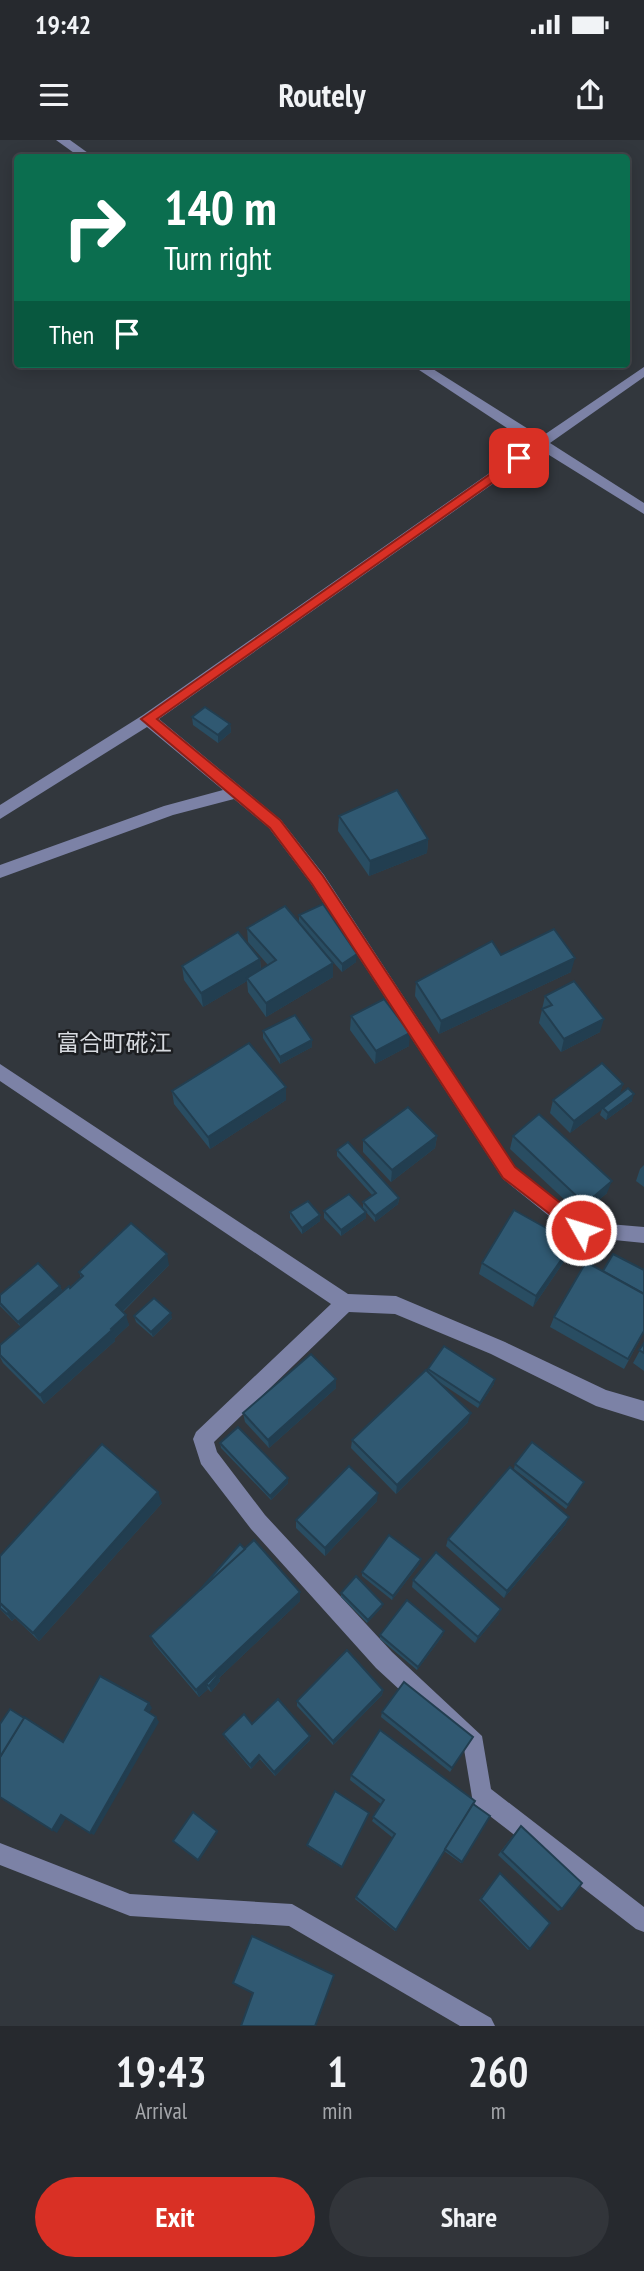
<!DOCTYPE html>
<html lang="en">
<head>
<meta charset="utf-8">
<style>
	:root { --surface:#26292e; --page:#32353a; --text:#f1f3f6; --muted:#a4a6aa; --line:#42454a; --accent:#d93025 }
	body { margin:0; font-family:"PT Sans Narrow","Noto Sans JP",sans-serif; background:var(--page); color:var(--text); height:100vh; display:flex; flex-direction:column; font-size:26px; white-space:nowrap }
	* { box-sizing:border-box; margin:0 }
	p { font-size:23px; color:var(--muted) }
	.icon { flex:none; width:38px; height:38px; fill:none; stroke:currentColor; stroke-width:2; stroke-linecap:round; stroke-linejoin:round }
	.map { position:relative; height:1886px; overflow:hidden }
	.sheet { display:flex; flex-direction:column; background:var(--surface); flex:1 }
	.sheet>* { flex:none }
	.top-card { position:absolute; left:14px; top:14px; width:616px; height:214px; border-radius:7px; box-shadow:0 4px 18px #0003,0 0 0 2px var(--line); background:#0b6e4f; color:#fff; overflow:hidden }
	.pin { position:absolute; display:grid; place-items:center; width:60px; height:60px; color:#fff; margin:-30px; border-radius:14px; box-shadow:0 4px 10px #0006 }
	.me { position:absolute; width:77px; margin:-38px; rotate:309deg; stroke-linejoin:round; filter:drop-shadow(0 0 5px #0008) }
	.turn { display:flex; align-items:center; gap:24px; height:147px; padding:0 35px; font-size:32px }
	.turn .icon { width:91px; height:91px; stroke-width:2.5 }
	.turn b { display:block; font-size:49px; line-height:60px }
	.then { display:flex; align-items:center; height:66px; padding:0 35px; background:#0003; gap:14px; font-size:26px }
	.eta { display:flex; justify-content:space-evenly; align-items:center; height:119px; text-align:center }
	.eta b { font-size:42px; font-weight:700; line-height:49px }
	.primary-button { display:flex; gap:14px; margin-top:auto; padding:14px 35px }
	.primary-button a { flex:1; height:80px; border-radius:42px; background:var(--accent); color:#fff; font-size:28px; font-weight:700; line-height:80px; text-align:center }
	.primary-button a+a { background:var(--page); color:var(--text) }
	.status { display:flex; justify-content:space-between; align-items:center; height:49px; padding:0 35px; background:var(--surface); direction:ltr }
	.status svg { height:19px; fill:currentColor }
	header { display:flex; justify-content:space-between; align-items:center; height:91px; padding:0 35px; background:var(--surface); font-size:32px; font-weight:700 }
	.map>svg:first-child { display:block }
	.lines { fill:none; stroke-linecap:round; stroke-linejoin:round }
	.minor { fill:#7c82a6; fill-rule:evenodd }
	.wall { fill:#294d62 }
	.shaded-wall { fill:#223e50 }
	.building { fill:#305972; stroke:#223e50; stroke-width:2 }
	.route { fill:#d93025; stroke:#8d1f18; stroke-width:2 }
	.labels { text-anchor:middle; stroke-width:5; stroke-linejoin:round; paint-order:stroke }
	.quarter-label { font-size:23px; fill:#d7dadf; stroke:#1c1e21 }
</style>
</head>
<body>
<div class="status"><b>19:42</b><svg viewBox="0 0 49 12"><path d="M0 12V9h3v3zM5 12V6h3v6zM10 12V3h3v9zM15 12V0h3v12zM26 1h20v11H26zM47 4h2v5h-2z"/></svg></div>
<header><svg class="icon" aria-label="menu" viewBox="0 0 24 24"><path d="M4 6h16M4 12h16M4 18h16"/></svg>Routely<svg class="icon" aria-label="share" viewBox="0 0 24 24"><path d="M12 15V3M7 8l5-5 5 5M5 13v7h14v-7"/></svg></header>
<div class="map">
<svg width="644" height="1886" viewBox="0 0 644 1886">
	<rect width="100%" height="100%" fill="#32373d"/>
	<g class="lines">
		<g class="minor">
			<polygon points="56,0 70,0 95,18 81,18"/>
			<polygon points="410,224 425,224 541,297 644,227 644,237 550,303 644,363 644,374 541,310 159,579 281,680 324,735 515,1027 585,1082 644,1087 644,1103 574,1096 503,1039 312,745 269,688 234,659 173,675 0,738 0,725 164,666 223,650 147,587 0,679 0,665 143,575 531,304"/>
			<polygon points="0,924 348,1154 396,1156 505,1202 606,1250 644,1261 644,1281 596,1266 491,1214 395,1174 349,1172 214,1302 217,1312 265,1375 392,1512 482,1596 491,1649 644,1767 644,1792 636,1789 473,1663 464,1609 376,1528 251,1389 201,1324 193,1299 196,1292 331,1164 0,941"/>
			<polygon points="0,1703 130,1754 292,1764 491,1878 495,1886 460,1886 289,1786 130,1776 0,1725"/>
		</g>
	</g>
	<g class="wall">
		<polygon points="192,577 230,584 231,592 218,603 193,585"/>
		<polygon points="339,676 428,699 427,713 369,736 338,691"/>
		<polygon points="299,775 356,822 342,832 311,797 333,837 266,877 248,852 247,841 203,867 184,840 182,826 260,819 261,830 268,825 248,802 247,788 299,782"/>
		<polygon points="501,815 571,832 439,894 415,856 416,842"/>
		<polygon points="545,856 600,892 561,912 539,883"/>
		<polygon points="351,876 409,906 375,924 350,890"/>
		<polygon points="263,891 312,907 280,924 263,898"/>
		<polygon points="623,944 619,955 632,961 606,980 600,975 602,969 570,993 550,973 553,960"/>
		<polygon points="286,947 286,960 210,1009 174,964 172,951"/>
		<polygon points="437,996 435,1008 391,1042 363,1012 363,1000"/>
		<polygon points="513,996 607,1053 581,1075 510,1009"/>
		<polygon points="337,1010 399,1058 398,1064 375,1082 366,1072 366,1078 341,1096 324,1078 324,1071 363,1068 363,1062 372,1055 337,1016"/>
		<polygon points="644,1025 644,1047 636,1041 640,1029"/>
		<polygon points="290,1072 320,1075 320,1081 302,1094 290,1078"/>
		<polygon points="573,1103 569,1114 533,1167 479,1134 482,1123"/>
		<polygon points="169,1125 123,1172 129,1185 115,1198 115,1201 44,1264 3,1223 0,1217 0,1205 81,1138 79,1132"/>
		<polygon points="60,1146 62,1151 21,1187 0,1166 0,1155"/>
		<polygon points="134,1176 172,1178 153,1197 136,1182"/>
		<polygon points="554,1177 644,1192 624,1229 550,1187"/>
		<polygon points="644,1203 644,1231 633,1223"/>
		<polygon points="428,1229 494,1244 478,1268 436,1240 468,1282 396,1354 351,1308 352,1300 428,1232"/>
		<polygon points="336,1239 336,1248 269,1308 245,1282 243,1273"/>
		<polygon points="220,1303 288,1343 271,1360 221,1308"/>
		<polygon points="515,1324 584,1342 566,1369 514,1329"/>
		<polygon points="377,1361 325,1416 296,1388 296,1380"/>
		<polygon points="162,1363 39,1501 15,1478 12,1481 0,1469 0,1416"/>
		<polygon points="569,1377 565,1385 504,1458 446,1406 448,1399"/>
		<polygon points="420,1423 392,1460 362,1436 362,1432"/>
		<polygon points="413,1440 501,1469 498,1475 475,1503 412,1447"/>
		<polygon points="341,1453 382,1467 367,1483 341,1457"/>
		<polygon points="300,1461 219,1538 220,1541 211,1552 208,1549 199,1557 154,1504 150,1496"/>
		<polygon points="380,1495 443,1495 417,1530 380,1499"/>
		<polygon points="383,1550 382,1555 333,1605 297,1566 297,1561"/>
		<polygon points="382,1572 473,1597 450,1632 381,1577"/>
		<polygon points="252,1584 310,1600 275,1636 260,1619 251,1629 225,1598 223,1594"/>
		<polygon points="351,1635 473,1664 462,1722 461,1723 444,1711 395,1791 355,1759 393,1698 372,1681 381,1664 350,1640"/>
		<polygon points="369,1673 342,1728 307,1706 307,1705"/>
		<polygon points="521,1686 562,1769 558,1771 498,1715 518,1689"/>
		<polygon points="500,1733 530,1809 528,1810 479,1760"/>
	</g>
	<g class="shaded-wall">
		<polygon points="230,584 231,592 218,603 218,595"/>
		<polygon points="428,699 427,713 369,736 370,721"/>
		<polygon points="357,814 356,822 342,832 342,824"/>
		<polygon points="575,818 571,832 439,894 441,881"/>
		<polygon points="260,819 261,833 247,838 247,841 203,867 201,853"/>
		<polygon points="333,823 333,837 266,877 266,863"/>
		<polygon points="604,879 600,892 561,912 564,899"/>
		<polygon points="410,893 409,906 375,924 376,911"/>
		<polygon points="312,900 312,907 280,924 280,917"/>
		<polygon points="623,944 619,957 570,993 574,981"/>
		<polygon points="286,947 286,960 210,1009 208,997"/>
		<polygon points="634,954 632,961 606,980 608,973"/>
		<polygon points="437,996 435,1008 391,1042 392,1030"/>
		<polygon points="612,1041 607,1053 581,1075 585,1064"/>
		<polygon points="399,1058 398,1064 375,1082 375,1076"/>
		<polygon points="366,1072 366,1078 341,1096 341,1090"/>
		<polygon points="320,1075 320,1081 302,1094 302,1088"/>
		<polygon points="573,1103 569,1114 533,1167 536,1156"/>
		<polygon points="167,1114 169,1125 119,1175 116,1165"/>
		<polygon points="60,1146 62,1151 21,1187 18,1182"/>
		<polygon points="171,1173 172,1178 153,1197 151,1192"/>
		<polygon points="126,1175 129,1185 115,1198 115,1201 44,1264 40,1255"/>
		<polygon points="336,1239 336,1248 269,1308 268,1300"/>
		<polygon points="495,1239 494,1244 478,1268 480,1263"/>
		<polygon points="471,1273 468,1282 396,1354 397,1345"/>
		<polygon points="288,1338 288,1343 271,1360 270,1356"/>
		<polygon points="158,1352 162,1363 39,1501 33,1493"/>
		<polygon points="378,1353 377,1361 325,1416 325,1408"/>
		<polygon points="569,1377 565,1385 504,1458 507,1451"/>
		<polygon points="421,1419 420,1423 392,1460 393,1456"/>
		<polygon points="300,1452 300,1461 219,1538 220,1541 211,1552 209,1546 206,1544 208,1549 199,1557 196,1550"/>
		<polygon points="383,1464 382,1467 367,1483 368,1480"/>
		<polygon points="501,1469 498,1475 475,1503 478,1497"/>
		<polygon points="9,1472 15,1478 12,1481 7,1474"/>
		<polygon points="444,1491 443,1495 417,1530 418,1527"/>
		<polygon points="383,1550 382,1555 333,1605 333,1601"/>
		<polygon points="149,1563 152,1568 148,1575 145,1570"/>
		<polygon points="156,1577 159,1582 94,1695 90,1693"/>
		<polygon points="310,1596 310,1600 275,1636 274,1632"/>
		<polygon points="259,1615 260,1619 251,1629 250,1625"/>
		<polygon points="61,1675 66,1678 57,1693 52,1690"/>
		<polygon points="217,1691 218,1692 199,1721 198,1720"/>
	</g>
	<g class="building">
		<polygon points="205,567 230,584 218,595 192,577"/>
		<polygon points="397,650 428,699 370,721 339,676"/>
		<polygon points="323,764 357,814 342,824 299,775"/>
		<polygon points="285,766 333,823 266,863 247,838 276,820 247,788"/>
		<polygon points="554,789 575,818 441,881 416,842 492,801 501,815"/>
		<polygon points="238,792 260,819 201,853 182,826"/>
		<polygon points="574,841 604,879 564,899 542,869 552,865 545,856"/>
		<polygon points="384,859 410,893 376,911 351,876"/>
		<polygon points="295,875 312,900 280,917 263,891"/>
		<polygon points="249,903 286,947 208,997 172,951"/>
		<polygon points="602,923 623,944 574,981 553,960"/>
		<polygon points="628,948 634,954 608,973 603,968"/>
		<polygon points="408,967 437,996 392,1030 363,1000"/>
		<polygon points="539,974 612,1041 585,1064 513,996"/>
		<polygon points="348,1002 399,1058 375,1076 363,1062 376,1053 337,1010"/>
		<polygon points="349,1054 366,1072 341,1090 324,1071"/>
		<polygon points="308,1061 320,1075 302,1088 290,1072"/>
		<polygon points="514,1070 573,1103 536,1156 482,1123"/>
		<polygon points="131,1083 167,1114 116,1165 126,1175 111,1189 112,1190 40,1255 0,1215 0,1205 69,1146 70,1148 83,1136 79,1132"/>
		<polygon points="613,1114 644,1130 644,1154 603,1131"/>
		<polygon points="586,1122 644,1154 644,1191 628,1219 554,1177"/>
		<polygon points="38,1123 60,1146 18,1182 0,1163 0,1155"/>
		<polygon points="154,1158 171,1173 151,1192 134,1176"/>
		<polygon points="644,1203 644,1213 639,1210"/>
		<polygon points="444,1206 495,1239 480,1263 428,1229"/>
		<polygon points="311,1214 336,1239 268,1300 243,1273"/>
		<polygon points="426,1230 471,1273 397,1345 352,1300"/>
		<polygon points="238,1287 288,1338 270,1356 220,1303"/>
		<polygon points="532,1302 584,1342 568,1365 515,1324"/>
		<polygon points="102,1304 158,1352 33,1493 0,1463 0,1416"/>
		<polygon points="349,1326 378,1353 325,1408 296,1380"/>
		<polygon points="510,1327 569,1377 507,1451 448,1399"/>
		<polygon points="389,1395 421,1419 393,1456 362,1432"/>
		<polygon points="254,1400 300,1452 196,1550 150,1496"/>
		<polygon points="240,1404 245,1409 200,1450"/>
		<polygon points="436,1412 501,1469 478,1497 413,1440"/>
		<polygon points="356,1436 383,1464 368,1480 341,1453"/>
		<polygon points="407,1460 444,1491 418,1527 380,1495"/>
		<polygon points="0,1463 9,1472 7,1474 0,1468"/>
		<polygon points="347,1510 383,1550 333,1601 297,1561"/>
		<polygon points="216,1534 218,1535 209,1546 206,1544"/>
		<polygon points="100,1536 149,1563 145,1570 156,1577 90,1693 61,1675 52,1690 0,1657 0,1617 24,1577 63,1602"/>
		<polygon points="404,1542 473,1597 452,1628 382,1572"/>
		<polygon points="278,1559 310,1596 274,1632 259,1615 250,1625 223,1594 244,1574 252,1584"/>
		<polygon points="10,1569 24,1578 0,1617 0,1584"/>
		<polygon points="380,1590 475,1661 396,1790 356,1757 395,1694 373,1677 384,1660 351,1635"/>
		<polygon points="335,1651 369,1673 342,1727 307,1705"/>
		<polygon points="473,1664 490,1676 462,1722 445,1709"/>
		<polygon points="193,1672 217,1691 198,1720 173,1701"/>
		<polygon points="521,1686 582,1743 562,1769 502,1712"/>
		<polygon points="500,1733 550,1783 530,1809 481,1759"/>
		<polygon points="252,1796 334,1835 315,1886 241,1886 253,1853 233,1843"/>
	</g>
	<polygon class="route" points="519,314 523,315 523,321 157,579 280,680 323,736 515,1027 587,1084 590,1090 587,1095 581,1098 503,1038 312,744 270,688 141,579"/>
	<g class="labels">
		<g class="quarter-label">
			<text x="114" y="911">富合町硴江</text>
		</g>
	</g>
</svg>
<div class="pin" style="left:519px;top:318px;background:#d93025"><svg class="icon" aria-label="arrive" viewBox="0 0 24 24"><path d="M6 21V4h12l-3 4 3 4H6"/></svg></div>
<svg class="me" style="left:581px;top:1090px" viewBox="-20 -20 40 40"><circle r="17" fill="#d93025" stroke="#fff" stroke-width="3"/><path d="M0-11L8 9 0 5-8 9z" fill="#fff"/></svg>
<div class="top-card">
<div class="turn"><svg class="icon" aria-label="right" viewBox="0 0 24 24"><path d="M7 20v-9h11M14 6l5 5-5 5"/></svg><div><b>140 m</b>Turn right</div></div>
<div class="then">Then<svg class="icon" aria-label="arrive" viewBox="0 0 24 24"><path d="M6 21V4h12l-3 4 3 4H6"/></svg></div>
</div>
</div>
<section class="sheet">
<div class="eta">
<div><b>19:43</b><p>Arrival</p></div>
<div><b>1</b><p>min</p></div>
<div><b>260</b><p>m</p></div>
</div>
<div class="primary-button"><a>Exit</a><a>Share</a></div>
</section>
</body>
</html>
